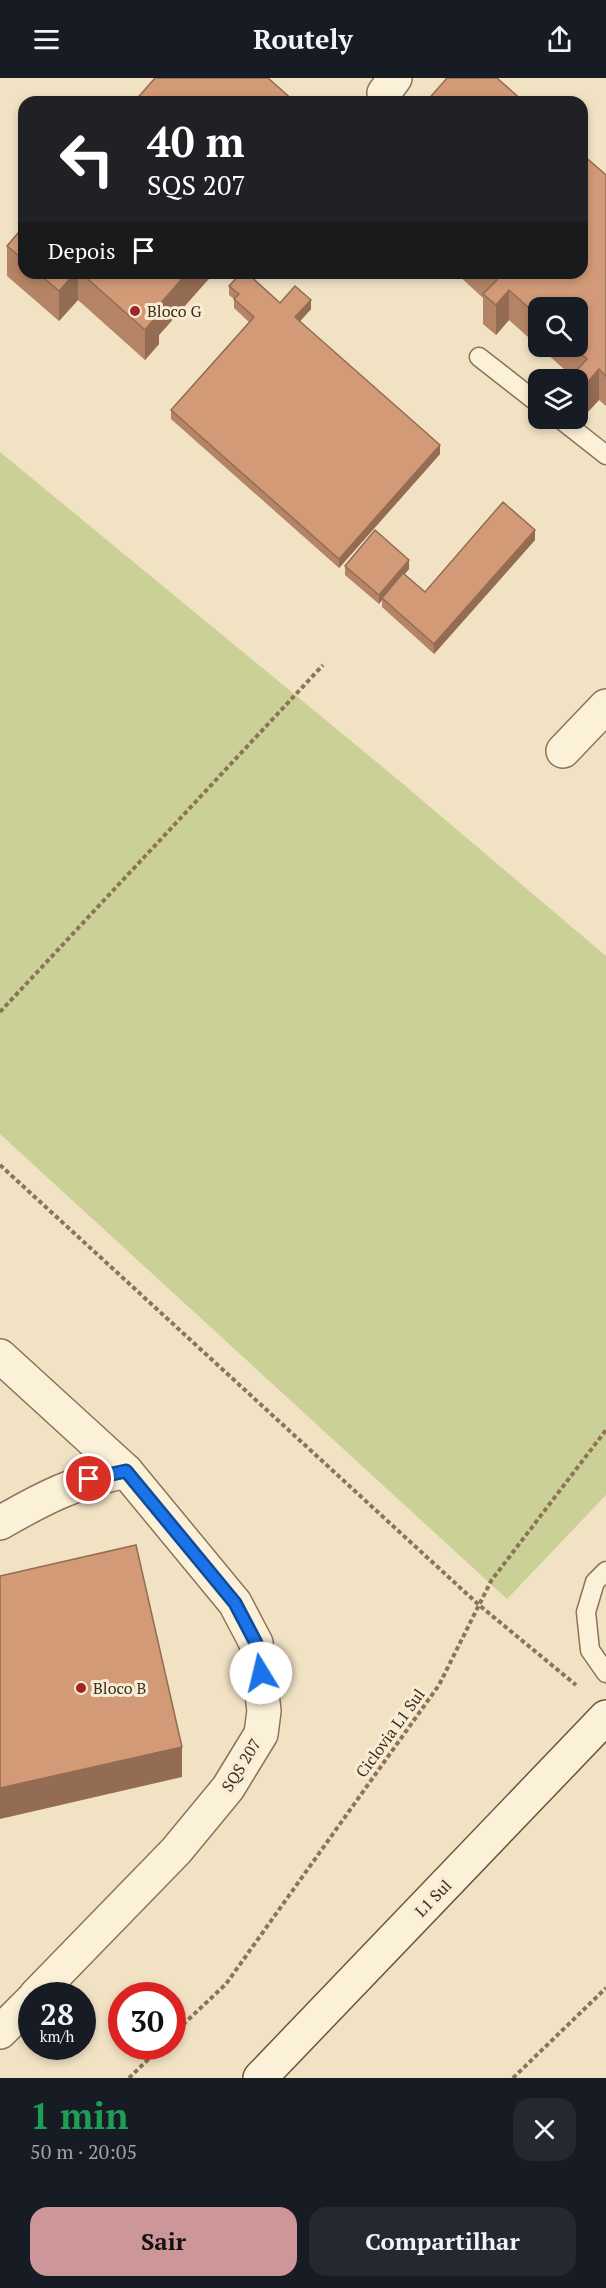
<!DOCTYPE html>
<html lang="pt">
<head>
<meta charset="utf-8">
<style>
	:root { --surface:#171b24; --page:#242831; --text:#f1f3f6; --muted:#9ea1a6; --accent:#cd9699 }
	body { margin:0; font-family:"PT Serif",serif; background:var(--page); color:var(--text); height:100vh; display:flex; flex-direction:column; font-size:22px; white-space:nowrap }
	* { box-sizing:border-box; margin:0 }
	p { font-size:20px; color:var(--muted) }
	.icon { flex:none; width:33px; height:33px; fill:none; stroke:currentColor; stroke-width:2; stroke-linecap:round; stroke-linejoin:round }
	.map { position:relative; height:2000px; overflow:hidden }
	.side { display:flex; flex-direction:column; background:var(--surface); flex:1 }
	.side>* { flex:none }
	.banner { position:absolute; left:18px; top:18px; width:570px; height:183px; border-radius:18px; box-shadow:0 3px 9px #0003; background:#202124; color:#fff; overflow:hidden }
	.tools { position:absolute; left:528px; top:219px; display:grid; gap:12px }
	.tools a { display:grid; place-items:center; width:60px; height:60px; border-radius:12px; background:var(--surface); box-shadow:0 3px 9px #0003; font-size:30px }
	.speed { position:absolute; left:18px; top:1904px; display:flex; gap:12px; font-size:30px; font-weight:700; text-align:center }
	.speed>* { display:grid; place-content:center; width:78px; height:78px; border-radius:50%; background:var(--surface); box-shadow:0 3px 9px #0003; line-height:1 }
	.speed small { font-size:15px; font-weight:400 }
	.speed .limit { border:9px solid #d22; background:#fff; color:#111 }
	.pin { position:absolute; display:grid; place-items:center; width:51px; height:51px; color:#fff; margin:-26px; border:3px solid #fff; border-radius:50%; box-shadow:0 2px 6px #0007 }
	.me { position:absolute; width:66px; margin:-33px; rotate:351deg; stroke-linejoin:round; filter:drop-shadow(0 0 4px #0008) }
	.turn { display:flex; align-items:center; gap:21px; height:126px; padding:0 30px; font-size:27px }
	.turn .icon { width:78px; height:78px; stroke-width:2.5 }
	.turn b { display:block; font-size:42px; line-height:51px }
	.then { display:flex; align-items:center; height:57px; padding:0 30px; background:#0003; gap:12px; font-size:22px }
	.round { display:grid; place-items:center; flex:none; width:63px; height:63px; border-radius:18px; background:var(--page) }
	.summary { display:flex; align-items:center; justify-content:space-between; height:102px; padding:0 30px }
	h1 { font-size:36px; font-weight:700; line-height:45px; color:#1e9e55 }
	.button { display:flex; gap:12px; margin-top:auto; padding:12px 30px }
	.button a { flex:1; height:69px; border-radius:18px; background:var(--accent); color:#111; font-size:24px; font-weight:700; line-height:69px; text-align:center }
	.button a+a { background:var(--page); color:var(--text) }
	header { display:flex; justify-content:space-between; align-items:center; height:78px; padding:0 30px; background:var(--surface); font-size:27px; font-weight:700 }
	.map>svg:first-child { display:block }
	.green { fill:#cbd096 }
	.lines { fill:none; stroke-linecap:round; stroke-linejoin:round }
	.lane-casing { stroke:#8d7358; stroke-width:21 }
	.street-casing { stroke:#8d7358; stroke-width:36 }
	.secondary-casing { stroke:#6f543c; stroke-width:36 }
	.path { stroke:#8d7358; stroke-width:4; stroke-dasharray:4.5 3; stroke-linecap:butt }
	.lane { stroke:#fbf0d8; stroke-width:18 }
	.street { stroke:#fbf0d8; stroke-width:33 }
	.secondary { stroke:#fbf0d8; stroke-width:33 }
	.wall { fill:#b58466; fill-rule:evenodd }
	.shaded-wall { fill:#936c53 }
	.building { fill:#d29a77; stroke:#936c53; stroke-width:1.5 }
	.route-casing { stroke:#114b97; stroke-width:15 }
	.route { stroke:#1a73e8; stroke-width:10 }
	.poi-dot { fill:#a12428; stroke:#f8edd4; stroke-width:2 }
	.labels { text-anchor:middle; stroke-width:6; stroke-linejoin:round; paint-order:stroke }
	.poi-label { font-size:16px; fill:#3c2c1e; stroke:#f8edd4; text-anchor:start }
	.street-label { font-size:16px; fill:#3c2c1e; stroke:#f8edd4 }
</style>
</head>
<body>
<header><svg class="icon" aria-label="menu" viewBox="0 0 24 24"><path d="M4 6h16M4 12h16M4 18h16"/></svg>Routely<svg class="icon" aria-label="share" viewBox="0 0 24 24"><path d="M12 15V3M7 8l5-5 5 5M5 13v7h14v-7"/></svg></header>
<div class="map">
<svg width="606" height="2000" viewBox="0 0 606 2000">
	<rect width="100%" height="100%" fill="#f1e2c4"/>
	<polygon class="green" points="0,374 396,700 606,878 606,1417 507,1521 0,1056"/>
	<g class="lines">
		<defs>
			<g id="lane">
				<polyline points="479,279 538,325"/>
				<polyline points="559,340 606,377"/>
				<polyline points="606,1493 595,1504 586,1534 590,1572 606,1595"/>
			</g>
			<g id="street">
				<polyline points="384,15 395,0"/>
				<polyline points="563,673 606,628"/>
				<polyline points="0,1278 126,1393 235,1525 256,1565 264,1633 261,1656 228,1710 176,1773 36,1917"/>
				<path d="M0,1445C45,1419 75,1404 126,1393"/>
				<polyline points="0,1954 32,1922"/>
			</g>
			<polyline id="secondary" points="260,2000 606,1639"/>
		</defs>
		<use href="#lane" class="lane-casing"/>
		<use href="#street" class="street-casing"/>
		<use href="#secondary" class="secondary-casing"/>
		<g class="path">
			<polyline points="0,934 323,587"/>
			<polyline points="0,1087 479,1527 576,1607"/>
			<polyline points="172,1957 226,1906 439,1607 491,1503 606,1352"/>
			<polyline points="129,2000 162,1968"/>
			<polyline points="513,2000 606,1910"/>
		</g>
		<use href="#lane" class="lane"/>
		<use href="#street" class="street"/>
		<use href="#secondary" class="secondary"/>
	</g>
	<g class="wall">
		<path d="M606,97V328L599,322L586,336L578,328V302H574V300L509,242L496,257L483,246V220L456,195H582ZM538,230L578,268H538Z"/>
		<polygon points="24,148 24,195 214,195 159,257 159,266 145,282 78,222 59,243 7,198 7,168"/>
		<polygon points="229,208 280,225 311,231 300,243 440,376 339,490 171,341 171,332 249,244 234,230 234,221 229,217"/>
		<polygon points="535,462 434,576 382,529 382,522 379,526 345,497 345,488 409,491 404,496 425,514"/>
	</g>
	<g class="shaded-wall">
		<polygon points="75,195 78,195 78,222 59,243 59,213"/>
		<polygon points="187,195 214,195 159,257 159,266 145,282 145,252 155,232"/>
		<polygon points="509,212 509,242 496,257 496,227"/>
		<polygon points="311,222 311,231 295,249 295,239"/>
		<polygon points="599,291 599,322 586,336 586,306"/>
		<polygon points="440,367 440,376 339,490 339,481"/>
		<polygon points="535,452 535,462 434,576 434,566"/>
		<polygon points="409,482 409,491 384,521 382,520 382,522 379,526 379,517"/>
		<polygon points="182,1669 182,1699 0,1741 0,1710"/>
	</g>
	<g class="building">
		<polygon points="155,0 268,0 295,24 134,24"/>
		<polygon points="447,0 497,0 524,24 426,24"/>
		<polygon points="582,76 606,97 606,298 599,291 586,306 574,295 587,281 573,268 578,268 578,230 538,230 538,238 509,212 496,227 483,216 497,202 490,195 582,195"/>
		<polygon points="24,148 24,182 7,168"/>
		<polygon points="38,195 75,195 59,213"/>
		<polygon points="81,195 187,195 155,232 159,235 145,252"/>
		<polygon points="241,195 247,195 280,225 295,208 311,222 295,239 440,367 339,481 171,332 254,239 234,221 239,216 229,208"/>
		<polygon points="503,424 535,452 434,566 382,520 403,495 425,514"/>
		<polygon points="375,452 409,482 379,517 345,488"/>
		<polygon points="136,1467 182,1669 0,1710 0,1498"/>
	</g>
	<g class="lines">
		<defs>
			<polyline id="route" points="89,1401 126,1393 235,1525 256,1565 261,1595"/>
		</defs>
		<use href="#route" class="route-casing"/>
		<use href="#route" class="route"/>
	</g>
	<g class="poi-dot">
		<circle cx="135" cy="233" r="6"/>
		<circle cx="81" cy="1610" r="6"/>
	</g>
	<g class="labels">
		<g class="poi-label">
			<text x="147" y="239">Bloco G</text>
			<text x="93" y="1616">Bloco B</text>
		</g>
		<g class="street-label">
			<text transform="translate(390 1655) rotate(-54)" y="6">Ciclovia L1 Sul</text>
			<text transform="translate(241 1687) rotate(-58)" y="6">SQS 207</text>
			<text transform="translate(433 1820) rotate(-46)" y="6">L1 Sul</text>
		</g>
	</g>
</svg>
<div class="tools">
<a><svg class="icon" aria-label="search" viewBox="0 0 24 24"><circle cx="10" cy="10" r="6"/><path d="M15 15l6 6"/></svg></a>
<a><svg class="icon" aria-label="layers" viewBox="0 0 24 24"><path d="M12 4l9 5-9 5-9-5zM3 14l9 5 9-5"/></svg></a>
</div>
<div class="speed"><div>28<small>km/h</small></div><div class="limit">30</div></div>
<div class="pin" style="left:89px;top:1401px;background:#d93025"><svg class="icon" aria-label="arrive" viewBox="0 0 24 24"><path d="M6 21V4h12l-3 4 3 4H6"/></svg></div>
<svg class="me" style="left:261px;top:1595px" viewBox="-20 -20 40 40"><circle r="19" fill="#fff"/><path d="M0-13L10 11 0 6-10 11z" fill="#1a73e8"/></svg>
<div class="banner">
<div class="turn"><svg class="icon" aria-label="left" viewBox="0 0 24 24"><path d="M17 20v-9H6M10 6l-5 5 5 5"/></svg><div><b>40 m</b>SQS 207</div></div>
<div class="then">Depois<svg class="icon" aria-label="arrive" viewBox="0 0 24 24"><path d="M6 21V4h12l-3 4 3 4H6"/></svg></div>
</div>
</div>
<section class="side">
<div class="summary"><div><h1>1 min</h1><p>50 m · 20:05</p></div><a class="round"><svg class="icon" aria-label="close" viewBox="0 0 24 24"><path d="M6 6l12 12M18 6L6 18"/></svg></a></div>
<div class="button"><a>Sair</a><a>Compartilhar</a></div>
</section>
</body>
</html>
